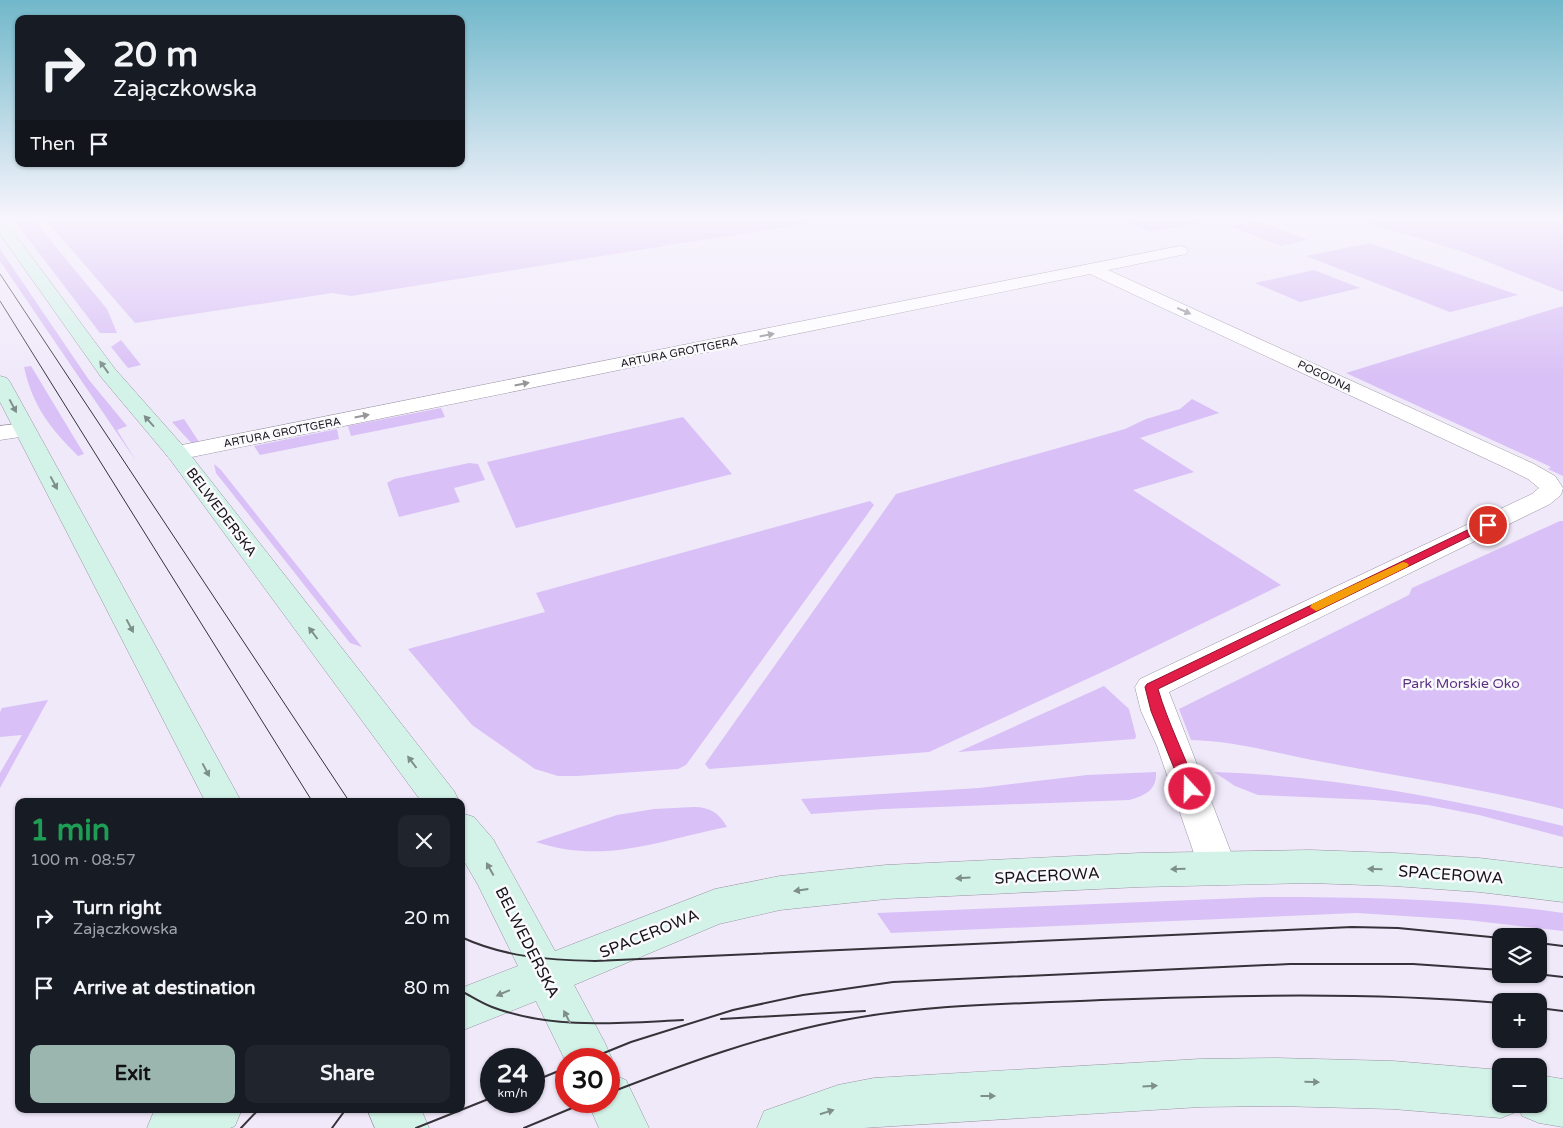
<!DOCTYPE html>
<html lang="en">
<head>
<meta charset="utf-8">
<style>
	:root { --surface:#171b24; --page:#20242c; --text:#f1f3f6; --muted:#9ea1a6; --accent:#9ab6ae }
	body { margin:0; font-family:"Varela Round",sans-serif; background:var(--page); color:var(--text); height:100vh; display:flex; flex-direction:column; font-size:19px; white-space:nowrap }
	* { box-sizing:border-box; margin:0 }
	p { font-size:16px; color:var(--muted) }
	.icon { flex:none; width:28px; height:28px; fill:none; stroke:currentColor; stroke-width:2; stroke-linecap:round; stroke-linejoin:round }
	.map { position:relative; flex:1; overflow:hidden }
	.drawer { position:absolute; left:15px; top:798px; width:450px; height:315px; display:flex; flex-direction:column; background:var(--surface); border-radius:10px; box-shadow:0 1px 4px #0004 }
	.drawer>* { flex:none }
	.banner { position:absolute; left:15px; top:15px; width:450px; height:152px; border-radius:10px; box-shadow:0 1px 4px #0004; background:#171b24; color:var(--text); overflow:hidden }
	.controls { position:absolute; left:1492px; top:928px; display:grid; gap:10px }
	.controls a { display:grid; place-items:center; width:55px; height:55px; border-radius:10px; background:var(--surface); box-shadow:0 1px 4px #0004; font-size:25px }
	.speed { position:absolute; left:480px; top:1048px; display:flex; gap:10px; font-size:25px; font-weight:700; text-align:center }
	.speed>* { display:grid; place-content:center; width:65px; height:65px; border-radius:50%; background:var(--surface); box-shadow:0 1px 4px #0004; line-height:1 }
	.speed small { font-size:12px; font-weight:400 }
	.speed .limit { border:8px solid #d22; background:#fff; color:#111 }
	.pin { position:absolute; display:grid; place-items:center; width:42px; height:42px; color:#fff; margin:-21px; border:2px solid #fff; border-radius:50%; box-shadow:0 1px 5px #0007 }
	.me { position:absolute; width:55px; margin:-28px; rotate:339deg; stroke-linejoin:round; filter:drop-shadow(0 0 4px #0008) }
	.turn { display:flex; align-items:center; gap:18px; height:105px; padding:0 15px; font-size:22px }
	.turn .icon { width:65px; height:65px; stroke-width:2.5 }
	.turn b { display:block; font-size:35px; line-height:42px }
	.then { display:flex; align-items:center; height:48px; padding:0 15px; background:#0003; gap:10px; font-size:19px }
	.round { display:grid; place-items:center; flex:none; width:52px; height:52px; border-radius:10px; background:var(--page) }
	.head { display:flex; align-items:center; justify-content:space-between; height:85px; padding:0 15px }
	h1 { font-size:30px; font-weight:700; line-height:38px; color:#1e9e55 }
	.action { display:flex; gap:10px; margin-top:auto; padding:10px 15px }
	.action a { flex:1; height:58px; border-radius:10px; background:var(--accent); color:#111; font-size:20px; font-weight:700; line-height:58px; text-align:center }
	.action a+a { background:var(--page); color:var(--text) }
	ul { padding:0; list-style:none }
	li { display:flex; align-items:center; gap:15px; height:70px; padding:0 15px }
	li div { flex:1 }
	li b { display:block; font-size:19px }
	li em { font-style:normal }
	.map>svg:first-child { display:block }
	.green { fill:#d9c0f6 }
	.lines { fill:none; stroke-linecap:round; stroke-linejoin:round }
	.street-casing { stroke:#9992a1; stroke-width:1 }
	.secondary-casing { stroke:#9992a1; stroke-width:1 }
	.street { fill:#fff; fill-rule:evenodd }
	.secondary { fill:#d4f3e8; fill-rule:evenodd }
	.tram-far1 { stroke:#353239; stroke-width:1 }
	.tram { stroke:#353239; stroke-width:2 }
	.oneway { fill:#969598 }
	.oneway2 { fill:#7e8e8b }
	.route { fill:#e11d48; stroke:#92132f }
	.slow { fill:#f59e0b }
	.labels { text-anchor:middle; stroke-width:5; stroke-linejoin:round; paint-order:stroke }
	.far-street-label { font-size:11px; fill:#161319; stroke:#faf9fc }
	.street-label { font-size:14px; fill:#161319; stroke:#faf9fc }
	.park-label { font-size:14px; fill:#5b3181; stroke:#faf9fc }
	.near-street-label { font-size:16px; fill:#161319; stroke:#faf9fc }
</style>
</head>
<body>
<div class="map">
<svg width="1563" height="1128" viewBox="0 0 1563 1128">
	<rect width="100%" height="100%" fill="#f0e9fa"/>
	<g class="green">
		<polygon points="13,219 33,219 107,309 117,333 100,333"/>
		<polygon points="45,219 834,219 351,296 332,293 135,323"/>
		<polygon points="1118,219 1196,219 1204,222 1150,232"/>
		<polygon points="1355,219 1557,219 1563,221 1563,292 1461,251"/>
		<polygon points="1256,221 1308,240 1281,246 1230,226"/>
		<polygon points="1370,243 1518,295 1450,312 1306,256"/>
		<polygon points="0,249 89,380 127,426 117,430 136,461 0,261"/>
		<polygon points="1314,270 1360,288 1300,302 1255,283"/>
		<polygon points="1563,306 1563,476 1548,469 1551,467 1346,373"/>
		<polygon points="121,340 141,365 128,368 111,347"/>
		<path d="M31,366L84,454L78,456C50,428 33,407 24,367Z"/>
		<polygon points="1192,399 1219,413 1140,438 1194,472 1133,490 1281,585 1113,667 929,752 709,769 705,764 896,494 1125,429 1146,419 1180,409"/>
		<polygon points="441,408 445,417 351,436 348,426"/>
		<polygon points="683,417 732,474 516,528 487,462"/>
		<polygon points="184,419 201,445 195,447 172,422"/>
		<polygon points="337,429 339,439 260,455 254,446"/>
		<polygon points="469,463 478,464 485,480 454,488 460,502 399,517 387,483 394,479"/>
		<polygon points="214,464 221,470 362,647 350,643 216,473"/>
		<polygon points="870,501 874,505 686,765 678,769 577,776 558,776 535,769 472,725 408,649 545,612 536,593"/>
		<path d="M1560,521H1563V809C1484,789 1403,777 1323,762C1279,754 1236,741 1191,740L1179,709L1409,595L1412,588Z"/>
		<polygon points="1104,686 1129,709 1136,736 1135,739 958,752"/>
		<polygon points="48,700 0,788 0,773 22,735 0,737 0,712 2,708"/>
		<path d="M1156,772C1157,790 1145,796 1129,800L884,809L811,814L801,799L979,788L1087,775Z"/>
		<path d="M1214,772C1332,776 1449,798 1563,826V837L1479,815L1428,805L1374,800L1258,795L1235,786Z"/>
		<path d="M694,807C710,807 719,813 727,827C659,840 606,865 536,842L617,815L654,809Z"/>
		<path d="M1265,897C1365,897 1464,899 1563,913V931L1467,920L1357,913L891,933L877,913Z"/>
	</g>
	<g class="lines">
		<defs>
			<g id="street">
				<polygon points="1180,246 1186,248 1188,251 1186,254 1108,270 1534,464 1555,476 1563,488 1561,495 1550,504 1169,692 1237,868 1232,880 1218,885 1204,880 1199,868 1157,746 1141,711 1135,687 1140,679 1532,494 1539,488 1528,479 1508,469 1090,274 177,460 169,458 165,453 169,448 177,446"/>
				<polygon points="25,423 33,425 36,430 33,435 0,440 0,426"/>
			</g>
			<g id="secondary">
				<polygon points="0,220 5,221 115,369 185,448 454,791 459,801 421,801 169,458 101,377 0,234"/>
				<polygon points="0,376 7,378 10,382 241,801 205,801 0,402"/>
				<polygon points="461,813 474,817 493,839 555,951 715,889 780,876 886,865 1140,853 1310,850 1394,853 1479,858 1563,868 1563,902 1479,892 1394,886 1310,883 1140,887 886,899 780,910 719,924 574,985 605,1043 612,1059 609,1067 609,1059 566,1059 566,1062 536,1001 461,1031 461,988 518,966 478,885 461,856"/>
				<polygon points="1276,1058 1393,1061 1501,1070 1501,1104 1539,1104 1539,1075 1563,1079 1563,1127 1539,1123 1522,1116 1519,1108 1518,1111 1501,1118 1393,1109 1276,1106 1200,1107 863,1128 757,1128 764,1111 838,1085 874,1078 1200,1059"/>
				<polygon points="609,1073 626,1080 649,1128 599,1128 587,1101 609,1101"/>
				<polygon points="159,1109 242,1109 235,1126 230,1128 147,1128 154,1111"/>
				<polygon points="367,1109 421,1109 429,1128 375,1128"/>
			</g>
		</defs>
		<use href="#street" class="street-casing"/>
		<use href="#secondary" class="secondary-casing"/>
		<use href="#street" class="street"/>
		<use href="#secondary" class="secondary"/>
		<g class="tram-far1">
			<polyline points="0,274 349,801"/>
			<polyline points="0,301 312,801"/>
		</g>
		<g class="tram">
			<path d="M461,937C504,957 548,960 595,961L1352,927L1398,928L1501,938"/>
			<polyline points="1539,943 1563,946"/>
			<polyline points="1537,974 1563,977"/>
			<path d="M461,991C471,996 481,1003 492,1007C553,1030 619,1023 683,1020"/>
			<polyline points="1539,1008 1563,1011"/>
			<polyline points="721,1019 865,1011"/>
			<polyline points="589,1059 631,1042 733,1010 803,995 893,982 1290,964 1413,964 1501,970"/>
			<polyline points="534,1081 566,1068"/>
			<path d="M609,1093C684,1064 760,1036 839,1021C925,1004 1014,1004 1101,1000C1235,995 1367,992 1501,1003"/>
			<polyline points="241,1128 259,1109"/>
			<polyline points="332,1128 346,1109"/>
			<polyline points="416,1128 491,1098"/>
			<polyline points="524,1128 589,1101"/>
		</g>
	</g>
	<defs><path id="oneway-solid" d="M-6-.8H1V-3.2L6.5 0L1 3.2V.8H-6Z" transform="scale(1.25)"/></defs>
	<g class="oneway">
		<use href="#oneway-solid" transform="translate(1184 311) rotate(24)"/>
		<use href="#oneway-solid" transform="translate(767 335) rotate(-11)"/>
		<use href="#oneway-solid" transform="translate(522 384) rotate(-11)"/>
		<use href="#oneway-solid" transform="translate(362 416) rotate(-11)"/>
	</g>
	<g class="oneway2">
		<use href="#oneway-solid" transform="translate(104 367) rotate(-126)"/>
		<use href="#oneway-solid" transform="translate(13 406) rotate(62)"/>
		<use href="#oneway-solid" transform="translate(149 421) rotate(-132)"/>
		<use href="#oneway-solid" transform="translate(54 483) rotate(62)"/>
		<use href="#oneway-solid" transform="translate(130 626) rotate(62)"/>
		<use href="#oneway-solid" transform="translate(313 633) rotate(-127)"/>
		<use href="#oneway-solid" transform="translate(412 762) rotate(-127)"/>
		<use href="#oneway-solid" transform="translate(206 770) rotate(62)"/>
		<use href="#oneway-solid" transform="translate(490 869) rotate(-119)"/>
		<use href="#oneway-solid" transform="translate(1178 869) rotate(178)"/>
		<use href="#oneway-solid" transform="translate(1375 869) rotate(-178)"/>
		<use href="#oneway-solid" transform="translate(963 878) rotate(177)"/>
		<use href="#oneway-solid" transform="translate(801 890) rotate(172)"/>
		<use href="#oneway-solid" transform="translate(503 993) rotate(157)"/>
		<use href="#oneway-solid" transform="translate(567 1017) rotate(-117)"/>
		<use href="#oneway-solid" transform="translate(1312 1082) rotate(1)"/>
		<use href="#oneway-solid" transform="translate(1150 1086) rotate(-3)"/>
		<use href="#oneway-solid" transform="translate(988 1096)"/>
		<use href="#oneway-solid" transform="translate(827 1112) rotate(-18)"/>
	</g>
	<linearGradient id="sky" x2="0" y2="1"><stop stop-color="#71b8ca"/><stop offset="0.58" stop-color="#f8f5fd"/><stop offset="1" stop-color="#f8f5fd" stop-opacity="0"/></linearGradient>
	<rect width="1563" height="377" fill="url(#sky)"/>
	<path class="route" d="M1484,522H1491L1493,525L1158,689C1168,723 1185,756 1197,789L1195,793L1190,795L1184,793L1151,711L1145,687L1147,684Z"/>
	<polygon class="slow" points="1403,562 1407,563 1409,565 1407,567 1321,609 1316,611 1310,607 1312,604"/>
	<g class="labels">
		<g class="far-street-label">
			<text transform="translate(679 352) rotate(-11)" y="4">ARTURA GROTTGERA</text>
			<text transform="translate(1325 376) rotate(26)" y="4">POGODNA</text>
			<text transform="translate(282 432) rotate(-11)" y="4">ARTURA GROTTGERA</text>
		</g>
		<g class="street-label">
			<text transform="translate(222 512) rotate(53)" y="5">BELWEDERSKA</text>
		</g>
		<g class="park-label">
			<text x="1461" y="688">Park Morskie Oko</text>
		</g>
		<g class="near-street-label">
			<text transform="translate(1451 874) rotate(4)" y="6">SPACEROWA</text>
			<text transform="translate(1047 875) rotate(-3)" y="6">SPACEROWA</text>
			<text transform="translate(649 933) rotate(-22)" y="6">SPACEROWA</text>
			<text transform="translate(528 942) rotate(63)" y="6">BELWEDERSKA</text>
		</g>
	</g>
</svg>
<div class="controls">
<a><svg class="icon" aria-label="layers" viewBox="0 0 24 24"><path d="M12 4l9 5-9 5-9-5zM3 14l9 5 9-5"/></svg></a>
<a>+</a>
<a>−</a>
</div>
<div class="speed"><div>24<small>km/h</small></div><div class="limit">30</div></div>
<div class="pin" style="left:1488px;top:525px;background:#d93025"><svg class="icon" aria-label="arrive" viewBox="0 0 24 24"><path d="M6 21V4h12l-3 4 3 4H6"/></svg></div>
<svg class="me" style="left:1190px;top:789px" viewBox="-20 -20 40 40"><circle r="17" fill="#e11d48" stroke="#fff" stroke-width="3"/><path d="M0-11L8 9 0 5-8 9z" fill="#fff"/></svg>
<div class="banner">
<div class="turn"><svg class="icon" aria-label="right" viewBox="0 0 24 24"><path d="M7 20v-9h11M14 6l5 5-5 5"/></svg><div><b>20 m</b>Zajączkowska</div></div>
<div class="then">Then<svg class="icon" aria-label="arrive" viewBox="0 0 24 24"><path d="M6 21V4h12l-3 4 3 4H6"/></svg></div>
</div>
<section class="drawer">
<div class="head"><div><h1>1 min</h1><p>100 m · 08:57</p></div><a class="round"><svg class="icon" aria-label="close" viewBox="0 0 24 24"><path d="M6 6l12 12M18 6L6 18"/></svg></a></div>
<ul>
<li><svg class="icon" aria-label="right" viewBox="0 0 24 24"><path d="M7 20v-9h11M14 6l5 5-5 5"/></svg><div><b>Turn right</b><p>Zajączkowska</p></div><em>20 m</em></li>
<li><svg class="icon" aria-label="arrive" viewBox="0 0 24 24"><path d="M6 21V4h12l-3 4 3 4H6"/></svg><div><b>Arrive at destination</b></div><em>80 m</em></li>
</ul>
<div class="action"><a>Exit</a><a>Share</a></div>
</section>
</div>
</body>
</html>
